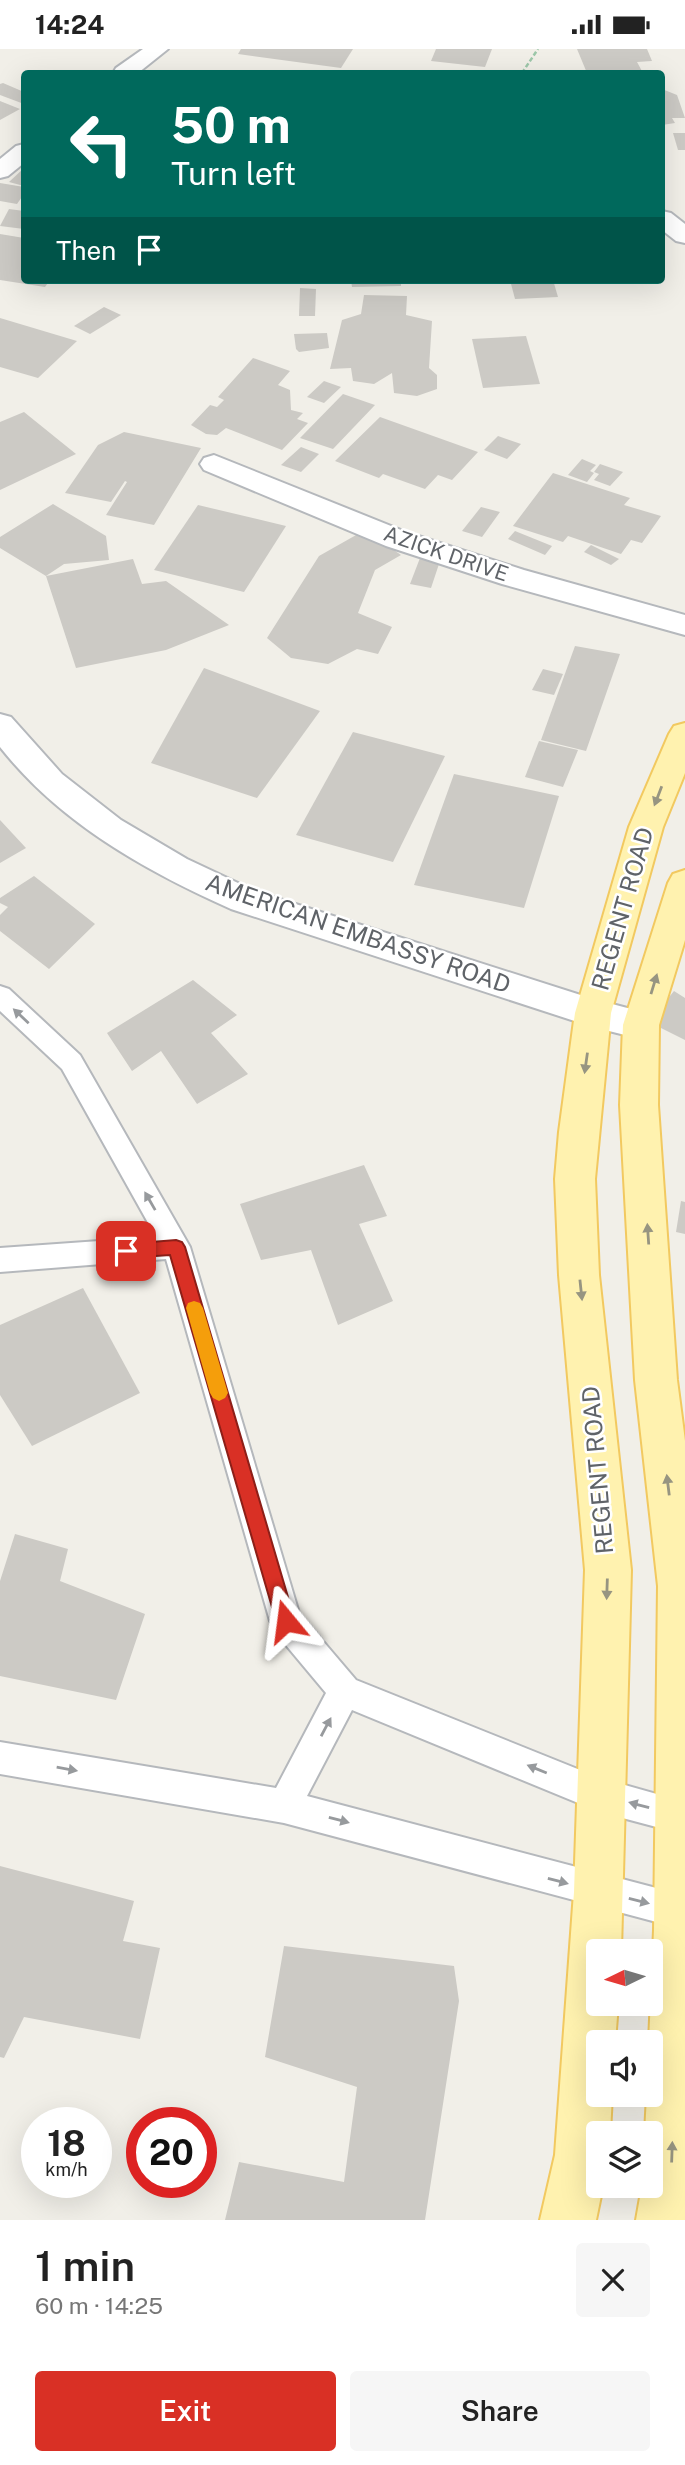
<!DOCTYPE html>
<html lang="en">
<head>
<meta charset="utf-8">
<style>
	:root { --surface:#fff; --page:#f6f6f6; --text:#222; --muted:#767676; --accent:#d93025 }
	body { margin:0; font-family:"Public Sans",sans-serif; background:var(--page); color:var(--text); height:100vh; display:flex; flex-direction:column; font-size:26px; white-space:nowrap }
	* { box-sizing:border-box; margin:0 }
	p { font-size:23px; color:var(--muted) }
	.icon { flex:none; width:38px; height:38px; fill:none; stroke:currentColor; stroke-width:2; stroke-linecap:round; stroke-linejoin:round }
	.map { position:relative; height:2171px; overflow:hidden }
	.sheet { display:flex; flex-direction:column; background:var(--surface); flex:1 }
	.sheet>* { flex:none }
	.guide { position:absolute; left:21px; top:21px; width:644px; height:214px; border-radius:7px; box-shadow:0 7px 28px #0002; background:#00695c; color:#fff; overflow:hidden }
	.needle { width:46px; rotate:265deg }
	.tools { position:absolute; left:586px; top:1890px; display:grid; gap:14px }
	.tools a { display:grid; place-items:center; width:77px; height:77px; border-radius:7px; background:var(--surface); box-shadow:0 7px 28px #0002; font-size:35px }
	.speed { position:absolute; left:21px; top:2058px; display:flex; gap:14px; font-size:35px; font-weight:700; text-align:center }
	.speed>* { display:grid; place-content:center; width:91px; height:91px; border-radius:50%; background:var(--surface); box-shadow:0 7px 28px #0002; line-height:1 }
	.speed small { font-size:18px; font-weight:400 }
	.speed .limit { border:10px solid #d22; background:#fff; color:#111 }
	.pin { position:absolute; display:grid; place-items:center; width:60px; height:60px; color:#fff; margin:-30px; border-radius:14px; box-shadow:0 4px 10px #0006 }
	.me { position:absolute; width:77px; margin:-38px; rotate:344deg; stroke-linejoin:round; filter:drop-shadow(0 0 5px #0008) }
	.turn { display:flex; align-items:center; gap:24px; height:147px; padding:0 35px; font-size:32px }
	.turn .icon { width:91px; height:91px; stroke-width:2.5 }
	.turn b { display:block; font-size:49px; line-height:60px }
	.then { display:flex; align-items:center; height:66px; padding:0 35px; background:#0003; gap:14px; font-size:26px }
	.round { display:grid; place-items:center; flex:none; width:74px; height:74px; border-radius:7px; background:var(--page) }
	.overview { display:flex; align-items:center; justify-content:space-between; height:119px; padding:0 35px }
	h1 { font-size:42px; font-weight:600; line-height:52px }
	.action { display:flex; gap:14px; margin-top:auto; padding:14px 35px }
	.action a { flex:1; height:80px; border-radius:7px; background:var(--accent); color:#fff; font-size:28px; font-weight:600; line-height:80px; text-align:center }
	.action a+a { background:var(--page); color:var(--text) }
	.status { display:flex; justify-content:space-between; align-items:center; height:49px; padding:0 35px; background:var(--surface); direction:ltr }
	.status svg { height:19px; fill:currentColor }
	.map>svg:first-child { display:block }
	.building { fill:#cccac5 }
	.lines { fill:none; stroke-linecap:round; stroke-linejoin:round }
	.service-casing { stroke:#b5b8bc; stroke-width:4 }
	.minor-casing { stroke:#b5b8bc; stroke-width:4 }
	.tertiary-casing { stroke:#b5b8bc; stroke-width:4 }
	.primary-casing { stroke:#f2c960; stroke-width:4 }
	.path { stroke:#9cc7a9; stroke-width:2.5; stroke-dasharray:4.5 2.5; stroke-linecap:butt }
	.service { fill:#fff; fill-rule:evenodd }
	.minor { fill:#fff; fill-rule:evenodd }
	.tertiary { fill:#fff; fill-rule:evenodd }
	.primary { fill:#fff2af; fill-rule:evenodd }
	.oneway { fill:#979581 }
	.oneway2 { fill:#979a9d }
	.route { fill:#d93025; stroke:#8d1f18; stroke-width:2 }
	.slow { fill:#f59e0b }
	.labels { text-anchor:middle; stroke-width:5; stroke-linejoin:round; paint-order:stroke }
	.far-street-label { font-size:21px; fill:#5f6368; stroke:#fff }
	.street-label { font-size:24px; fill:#5f6368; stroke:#fff }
</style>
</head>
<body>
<div class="status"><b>14:24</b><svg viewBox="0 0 49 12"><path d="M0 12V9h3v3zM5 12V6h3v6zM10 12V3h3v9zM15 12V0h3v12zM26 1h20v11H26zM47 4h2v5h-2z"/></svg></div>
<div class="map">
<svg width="685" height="2171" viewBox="0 0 685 2171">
	<rect width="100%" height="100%" fill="#f1efe8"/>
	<g class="building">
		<polygon points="241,0 353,0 341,19 238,5"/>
		<polygon points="436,0 492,0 485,18 431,12"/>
		<polygon points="577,0 647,0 652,12 637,13 643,24 587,24"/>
		<polygon points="3,34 24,43 24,55 0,46 0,35"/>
		<polygon points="662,40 677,46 685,69 672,69 675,74 662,76"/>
		<polygon points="0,52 20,60 0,71"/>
		<polygon points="673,84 685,84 685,101 678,101"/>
		<polygon points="24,119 24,137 9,133"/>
		<polygon points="0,134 24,138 24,145 17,155 0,152"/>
		<polygon points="9,160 24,162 24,180 0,177"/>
		<polygon points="0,185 24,189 24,231 50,231 45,238 0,231"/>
		<polygon points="351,231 401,231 401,237 352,238"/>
		<polygon points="510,231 553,231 558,248 515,250"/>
		<polygon points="300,239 316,240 315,267 299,267"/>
		<polygon points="364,246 407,247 406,266 432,272 429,319 437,326 437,340 417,347 394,344 392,324 374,335 353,332 351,319 330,320 342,271 361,265"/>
		<polygon points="104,258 121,266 90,285 74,277"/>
		<polygon points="0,269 77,292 38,329 0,318"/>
		<polygon points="327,284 329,299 299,303 296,300 294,285"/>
		<polygon points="526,287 540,335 483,339 472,290"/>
		<polygon points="253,309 290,322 278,336 290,341 291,361 303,364 297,370 308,374 282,401 226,379 217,386 206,385 191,376 210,356 217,358 224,351 218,348"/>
		<polygon points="324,332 341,338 324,354 307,348"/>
		<polygon points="343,345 375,356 333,400 300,389"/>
		<polygon points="24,363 76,405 0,441 0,373"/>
		<polygon points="380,368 478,403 452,431 438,426 425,440 383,425 379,429 335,412"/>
		<polygon points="124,383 201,399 154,476 106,466 127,433 125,432 111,453 65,444 98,396"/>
		<polygon points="498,387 521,395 507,410 484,401"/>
		<polygon points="301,398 319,405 301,423 281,416"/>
		<polygon points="582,410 596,416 590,422 594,424 587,433 568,426"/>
		<polygon points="600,415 623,423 610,437 594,431 599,425 594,423"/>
		<polygon points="553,424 630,449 624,456 661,467 642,494 631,491 621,505 568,487 563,493 513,477"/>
		<polygon points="53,455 106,487 109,511 64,515 46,527 0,499 0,488"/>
		<polygon points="198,456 286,477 244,543 154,521"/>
		<polygon points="481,458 500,463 482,488 462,482"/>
		<polygon points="365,481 401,506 375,521 358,564 392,578 378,605 357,600 328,615 291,609 267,589 319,507"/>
		<polygon points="515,482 552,497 545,506 508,490"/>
		<polygon points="591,496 619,510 611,516 584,503"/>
		<polygon points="420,509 440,512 431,539 410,535"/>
		<polygon points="133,510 142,535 166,532 229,576 166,601 76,619 46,527"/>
		<polygon points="575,597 620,605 586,702 541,691"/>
		<polygon points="204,619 320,662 257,749 151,714"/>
		<polygon points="543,620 563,625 554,646 532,641"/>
		<polygon points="353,683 445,707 393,813 296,786"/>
		<polygon points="539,692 578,701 563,738 525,728"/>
		<polygon points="454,725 559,747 524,859 414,836"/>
		<polygon points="0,771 26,799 0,814"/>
		<polygon points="34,827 95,875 49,920 0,882 0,866 8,858 0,854 0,849"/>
		<polygon points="193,931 237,966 211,984 248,1025 197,1055 161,1002 132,1022 107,984"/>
		<polygon points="674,942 685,949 685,991 649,973"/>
		<polygon points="364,1116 387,1167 359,1175 393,1252 338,1276 311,1201 261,1211 240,1155"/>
		<polygon points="681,1152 685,1153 685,1185 676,1183"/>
		<polygon points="83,1239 140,1344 32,1397 0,1346 0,1276"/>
		<polygon points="15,1485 68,1500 60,1532 145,1565 116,1651 0,1627 0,1532"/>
		<polygon points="0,1817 134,1852 123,1892 160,1899 140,1990 24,1968 4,2009 0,2008"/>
		<polygon points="284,1897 454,1917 459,1952 425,2171 225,2171 239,2113 344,2133 357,2038 265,2008"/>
	</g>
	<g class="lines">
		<defs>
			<polygon id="service" points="0,937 9,940 80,1006 190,1198 299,1564 356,1631 600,1729 685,1753 685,1781 679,1784 600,1763 352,1661 307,1747 679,1845 685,1847 685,1877 679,1879 284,1774 0,1725 0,1693 276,1739 326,1644 275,1583 270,1572 166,1210 0,1223 0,1199 156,1188 62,1020 0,962"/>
			<g id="minor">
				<polygon points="143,0 168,0 138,24 113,24 116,19"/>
				<polygon points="24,95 24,114 8,127 0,129 0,110 16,97"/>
				<polygon points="662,162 671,164 685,175 685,194 676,192 662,181"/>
				<polygon points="214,406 406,483 524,521 685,566 685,586 502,535 386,497 204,421 200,415 204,409"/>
			</g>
			<path id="tertiary" d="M0,665L11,668L62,725L121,771L187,810L255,842L593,950L654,966L659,976L654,986L641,990L593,978L231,860C144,821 60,774 0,698Z"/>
			<g id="primary">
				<polygon points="685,674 685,724 663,778 611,964 595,1130 599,1226 631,1521 621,1902 598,1902 598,1955 618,1955 615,1993 598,1993 598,2046 612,2046 610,2084 598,2084 598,2137 603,2137 596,2171 540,2171 555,2106 574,1843 585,1521 559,1226 555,1130 559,1083 575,964 629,778 669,685 674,677"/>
				<polygon points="685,821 685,891 659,976 658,1056 677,1331 685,1392 685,2171 636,2171 642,2137 651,2137 651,2084 645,2084 647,2046 651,2046 649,1993 654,1881 658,1537 635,1331 620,1056 623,976 668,834 673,825"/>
			</g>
		</defs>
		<use href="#service" class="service-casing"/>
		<use href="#minor" class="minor-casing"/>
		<use href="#tertiary" class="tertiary-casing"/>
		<use href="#primary" class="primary-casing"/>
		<polyline class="path" points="522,24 538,0"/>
		<use href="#service" class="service"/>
		<use href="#minor" class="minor"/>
		<use href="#tertiary" class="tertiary"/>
		<use href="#primary" class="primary"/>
	</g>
	<defs><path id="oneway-solid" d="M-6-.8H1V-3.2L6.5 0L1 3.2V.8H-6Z" transform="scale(1.75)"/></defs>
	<g class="oneway">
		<use href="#oneway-solid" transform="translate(658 747) rotate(111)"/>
		<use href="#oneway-solid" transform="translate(654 935) rotate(-73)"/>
		<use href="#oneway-solid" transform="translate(586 1014) rotate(98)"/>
		<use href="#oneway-solid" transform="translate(648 1185) rotate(-94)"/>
		<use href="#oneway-solid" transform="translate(581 1241) rotate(84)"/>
		<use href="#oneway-solid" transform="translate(668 1436) rotate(-97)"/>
		<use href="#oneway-solid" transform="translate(607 1540) rotate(92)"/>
		<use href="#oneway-solid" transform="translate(672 2103) rotate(-88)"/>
	</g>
	<g class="oneway2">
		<use href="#oneway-solid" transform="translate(21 967) rotate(-137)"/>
		<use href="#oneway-solid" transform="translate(150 1152) rotate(-120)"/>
		<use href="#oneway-solid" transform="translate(326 1678) rotate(-62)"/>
		<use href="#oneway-solid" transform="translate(67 1720) rotate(10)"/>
		<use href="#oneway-solid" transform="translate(537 1720) rotate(-158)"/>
		<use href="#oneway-solid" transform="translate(639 1756) rotate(-165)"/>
		<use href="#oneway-solid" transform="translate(339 1771) rotate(15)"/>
		<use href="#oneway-solid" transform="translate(558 1832) rotate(15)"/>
		<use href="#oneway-solid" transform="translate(639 1852) rotate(14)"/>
	</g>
	<polygon class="route" points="176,1191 182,1193 185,1198 295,1572 292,1578 286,1581 279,1578 276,1572 170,1206 126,1209 120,1207 117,1202 120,1197 126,1195"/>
	<polygon class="slow" points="194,1252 200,1254 203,1259 228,1344 225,1349 219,1352 213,1349 210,1344 186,1259 188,1254"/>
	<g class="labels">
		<g class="far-street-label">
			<text transform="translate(446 505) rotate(19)" y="7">AZICK DRIVE</text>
		</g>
		<g class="street-label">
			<text transform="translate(623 860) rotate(-74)" y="8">REGENT ROAD</text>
			<text transform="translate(358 885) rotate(19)" y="8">AMERICAN EMBASSY ROAD</text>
			<text transform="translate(598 1421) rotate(-95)" y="8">REGENT ROAD</text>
		</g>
	</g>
</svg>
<div class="tools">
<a><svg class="needle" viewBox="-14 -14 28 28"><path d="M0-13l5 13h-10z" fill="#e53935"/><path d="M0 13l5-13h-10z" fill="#767676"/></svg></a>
<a><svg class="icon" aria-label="sound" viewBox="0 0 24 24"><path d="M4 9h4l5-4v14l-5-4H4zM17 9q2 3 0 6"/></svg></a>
<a><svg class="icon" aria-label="layers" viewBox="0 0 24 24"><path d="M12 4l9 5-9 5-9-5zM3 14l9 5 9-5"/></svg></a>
</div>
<div class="speed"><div>18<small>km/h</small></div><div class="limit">20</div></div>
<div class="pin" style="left:126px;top:1202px;background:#d93025"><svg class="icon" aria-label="arrive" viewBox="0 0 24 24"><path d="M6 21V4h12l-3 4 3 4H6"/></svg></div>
<svg class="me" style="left:286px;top:1572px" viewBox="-20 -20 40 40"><path d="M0-17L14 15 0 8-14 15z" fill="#d93025" stroke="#fff" stroke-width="4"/></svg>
<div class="guide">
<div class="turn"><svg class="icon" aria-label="left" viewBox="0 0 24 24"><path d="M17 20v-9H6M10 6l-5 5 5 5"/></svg><div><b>50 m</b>Turn left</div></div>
<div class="then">Then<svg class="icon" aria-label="arrive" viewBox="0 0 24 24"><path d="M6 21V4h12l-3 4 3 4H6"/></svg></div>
</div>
</div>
<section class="sheet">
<div class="overview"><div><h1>1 min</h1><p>60 m · 14:25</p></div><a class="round"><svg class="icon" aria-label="close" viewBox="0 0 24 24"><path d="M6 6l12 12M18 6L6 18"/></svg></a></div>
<div class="action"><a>Exit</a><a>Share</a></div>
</section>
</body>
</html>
